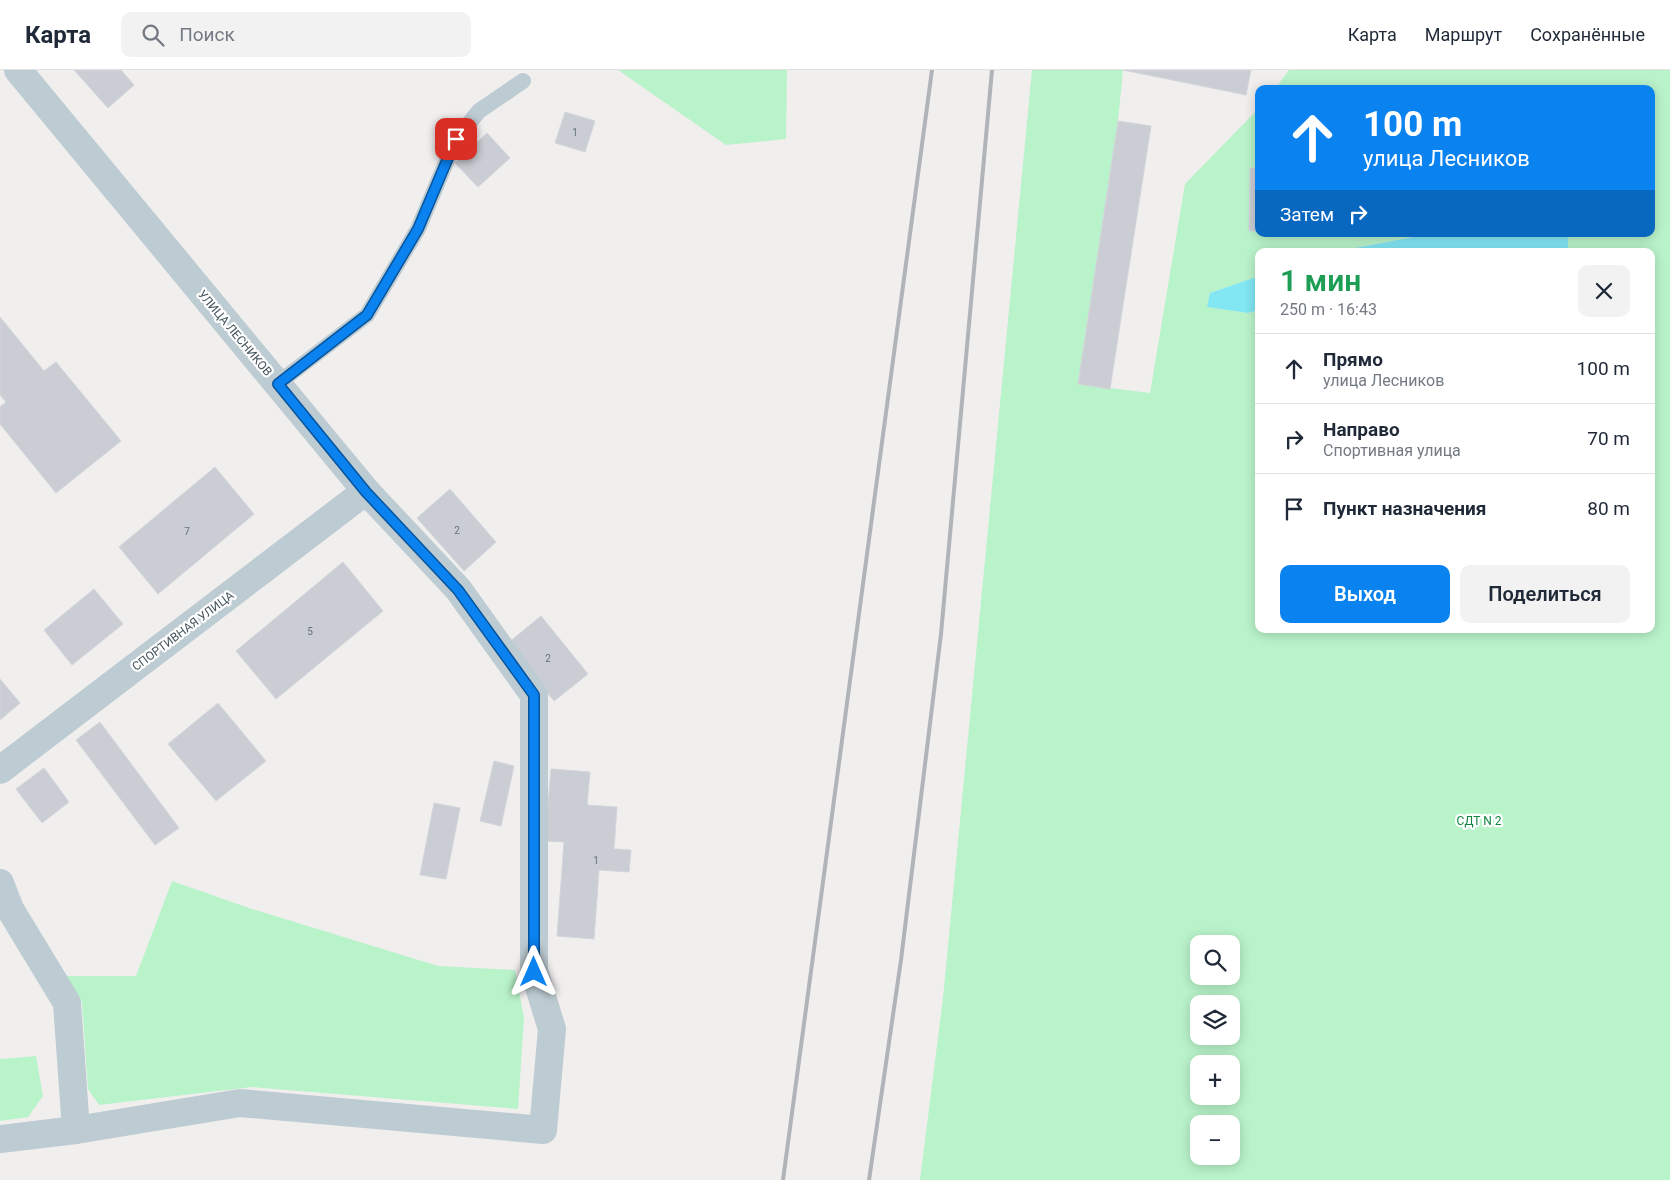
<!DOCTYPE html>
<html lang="ru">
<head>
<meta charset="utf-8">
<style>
	:root { --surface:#fff; --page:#f2f2f3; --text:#1f2937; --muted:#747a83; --line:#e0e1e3; --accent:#0a82f0 }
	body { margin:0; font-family:Roboto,sans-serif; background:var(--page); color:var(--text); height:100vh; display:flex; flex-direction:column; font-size:19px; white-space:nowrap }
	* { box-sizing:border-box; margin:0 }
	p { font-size:16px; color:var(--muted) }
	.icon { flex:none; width:28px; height:28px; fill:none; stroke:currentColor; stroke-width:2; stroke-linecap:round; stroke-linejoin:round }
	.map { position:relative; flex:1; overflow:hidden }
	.panel { position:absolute; left:1255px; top:178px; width:400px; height:385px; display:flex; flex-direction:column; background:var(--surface); border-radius:10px; box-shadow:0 2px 12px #0003 }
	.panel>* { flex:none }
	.hud { position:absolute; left:1255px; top:15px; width:400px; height:152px; border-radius:10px; box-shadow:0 2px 12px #0003; background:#0a82f0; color:#fff; overflow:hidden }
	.buttons { position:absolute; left:1190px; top:865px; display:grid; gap:10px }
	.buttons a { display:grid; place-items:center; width:50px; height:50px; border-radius:10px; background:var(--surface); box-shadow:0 2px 12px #0003; font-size:25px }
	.pin { position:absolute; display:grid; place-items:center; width:42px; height:42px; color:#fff; margin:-21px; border-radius:10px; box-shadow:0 2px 8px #0006 }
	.me { position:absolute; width:55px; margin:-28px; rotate:0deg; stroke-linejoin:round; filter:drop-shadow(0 0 4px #0008) }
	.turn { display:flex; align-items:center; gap:18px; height:105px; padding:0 25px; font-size:22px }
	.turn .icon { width:65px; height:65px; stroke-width:2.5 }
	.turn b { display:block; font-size:35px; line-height:42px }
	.then { display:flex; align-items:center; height:48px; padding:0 25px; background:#0003; gap:10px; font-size:19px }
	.round { display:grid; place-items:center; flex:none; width:52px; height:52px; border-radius:10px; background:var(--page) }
	.overview { display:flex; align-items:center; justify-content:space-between; height:85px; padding:0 25px }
	h1 { font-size:30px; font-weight:600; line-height:38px; color:#1e9e55 }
	.action { display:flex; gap:10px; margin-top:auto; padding:10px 25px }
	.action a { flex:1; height:58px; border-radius:10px; background:var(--accent); color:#fff; font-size:20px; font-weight:600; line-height:58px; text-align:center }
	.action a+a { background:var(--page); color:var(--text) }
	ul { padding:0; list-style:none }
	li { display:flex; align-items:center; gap:15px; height:70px; padding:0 25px; border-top:1px solid var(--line) }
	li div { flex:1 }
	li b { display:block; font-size:19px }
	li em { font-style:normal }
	header { display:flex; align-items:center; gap:30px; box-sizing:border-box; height:70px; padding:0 25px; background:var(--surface); border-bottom:1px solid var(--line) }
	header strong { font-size:24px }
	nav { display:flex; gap:28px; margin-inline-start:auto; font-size:18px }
	.search { width:350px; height:45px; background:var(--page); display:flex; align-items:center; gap:12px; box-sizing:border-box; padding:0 18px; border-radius:10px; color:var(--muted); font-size:19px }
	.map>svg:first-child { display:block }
	.green { fill:#b9f3ca; fill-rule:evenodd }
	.water { fill:#82e6f3 }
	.building { fill:#caced4; stroke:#d2d5db }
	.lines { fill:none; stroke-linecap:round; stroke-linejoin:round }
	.lane { stroke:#bdcbd2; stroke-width:16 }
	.street { stroke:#bdcbd2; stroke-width:28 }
	.rail { stroke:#b0b4b9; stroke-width:4 }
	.route-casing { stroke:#06549c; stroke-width:12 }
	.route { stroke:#0a82f0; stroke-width:9 }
	.labels { text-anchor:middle; stroke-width:4.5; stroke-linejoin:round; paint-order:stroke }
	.number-label { font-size:10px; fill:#66727b }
	.street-label { font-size:12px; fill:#45545d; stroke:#fff }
	.park-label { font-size:12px; fill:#0f8540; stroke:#fff }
</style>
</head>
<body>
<header>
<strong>Карта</strong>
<div class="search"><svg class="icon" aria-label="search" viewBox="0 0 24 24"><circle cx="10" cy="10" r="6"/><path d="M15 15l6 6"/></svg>Поиск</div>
<nav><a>Карта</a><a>Маршрут</a><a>Сохранённые</a></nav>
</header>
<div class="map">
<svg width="1670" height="1110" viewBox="0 0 1670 1110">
	<rect width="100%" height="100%" fill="#f1eeee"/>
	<g class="green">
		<polygon points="618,0 787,0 786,69 726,75"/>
		<path d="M1032,0H1123L1118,51L1078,314L1150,323L1185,114L1259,38V164H1429L1339,181H1259V206L1210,223L1207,237L1248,243L1259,240V559H1651V181H1568V165L1565,164H1651V19H1275L1289,0H1670V1110H920L943,928ZM1199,874H1231V906H1199ZM1199,934H1231V966H1199ZM1199,994H1231V1026H1199ZM1199,1054H1231V1086H1199Z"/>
		<polygon points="172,811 249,838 438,896 515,900 524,948 518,1039 252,1017 99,1035 88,1019 82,933 66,906 136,906"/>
		<polygon points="36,986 43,1026 28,1047 0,1051 0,989"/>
	</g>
	<g class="water">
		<polygon points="1429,164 1565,164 1568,165 1568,181 1339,181"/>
		<polygon points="1259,206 1259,240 1248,243 1207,237 1210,223"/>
	</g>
	<g class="building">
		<polygon points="74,0 121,0 134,15 108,38"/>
		<polygon points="1123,0 1251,0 1246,25"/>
		<polygon points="565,42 595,51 585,82 555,73"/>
		<polygon points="1118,51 1151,56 1110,319 1078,314"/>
		<polygon points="487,63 510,88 478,117 455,93"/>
		<polygon points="1250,98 1259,98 1259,161 1249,161"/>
		<polygon points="0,247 44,301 56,292 121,371 56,423 0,354 0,337 6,332 0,325"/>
		<polygon points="215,397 254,444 158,524 119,477"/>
		<polygon points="450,419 496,472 464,501 417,448"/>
		<polygon points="343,492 383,541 276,629 236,581"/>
		<polygon points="94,519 123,554 72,595 44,560"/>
		<polygon points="541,546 588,604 554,631 508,573"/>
		<polygon points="0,609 20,633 0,650"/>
		<polygon points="218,633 266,691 216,731 168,674"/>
		<polygon points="100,652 179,758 155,775 76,670"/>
		<polygon points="494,691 514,696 501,756 480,751"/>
		<polygon points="44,698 69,732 42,753 16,719"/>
		<polygon points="551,699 590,702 587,735 617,737 614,779 631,780 629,802 599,800 594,869 557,866 564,772 545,771"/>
		<polygon points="434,733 460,738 446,809 420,805"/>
	</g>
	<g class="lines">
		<polyline class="lane" points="277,314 367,245 418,159 456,69 479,41 523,11"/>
		<g class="street">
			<polyline points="0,700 366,421"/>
			<polyline points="0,813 10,839 67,933 76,1060"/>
			<polyline points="0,1069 76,1060 240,1033 543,1060 552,959 534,901 534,625 458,519 366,421 18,0"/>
		</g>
		<g class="rail">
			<polyline points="783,1110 932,0"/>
			<polyline points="869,1110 901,890 941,564 992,0"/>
		</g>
	</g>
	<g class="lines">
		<defs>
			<polyline id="route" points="456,69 418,159 367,245 278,314 366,422 458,520 534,625 534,902"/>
		</defs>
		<use href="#route" class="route-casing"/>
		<use href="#route" class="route"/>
	</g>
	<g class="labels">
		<g class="number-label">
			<text x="575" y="66">1</text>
			<text x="457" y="464">2</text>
			<text x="187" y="465">7</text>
			<text x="310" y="565">5</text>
			<text x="548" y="592">2</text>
			<text x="596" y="794">1</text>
		</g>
		<g class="street-label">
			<text transform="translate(235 263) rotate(50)" y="4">УЛИЦА ЛЕСНИКОВ</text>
			<text transform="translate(183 561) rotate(-37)" y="4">СПОРТИВНАЯ УЛИЦА</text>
		</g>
		<g class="park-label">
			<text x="1479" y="755">СДТ N 2</text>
		</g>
	</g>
</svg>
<div class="buttons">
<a><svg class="icon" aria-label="search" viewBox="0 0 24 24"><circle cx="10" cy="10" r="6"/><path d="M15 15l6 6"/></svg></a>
<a><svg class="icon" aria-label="layers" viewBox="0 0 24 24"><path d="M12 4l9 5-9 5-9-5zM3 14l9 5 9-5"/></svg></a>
<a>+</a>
<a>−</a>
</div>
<div class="pin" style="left:456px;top:69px;background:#d93025"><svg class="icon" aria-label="arrive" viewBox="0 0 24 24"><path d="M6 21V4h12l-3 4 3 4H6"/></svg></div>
<svg class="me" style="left:534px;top:902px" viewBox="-20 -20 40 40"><path d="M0-17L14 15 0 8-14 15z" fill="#0a82f0" stroke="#fff" stroke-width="4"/></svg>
<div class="hud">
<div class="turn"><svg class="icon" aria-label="ahead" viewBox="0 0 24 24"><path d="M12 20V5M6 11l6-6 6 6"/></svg><div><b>100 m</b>улица Лесников</div></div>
<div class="then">Затем<svg class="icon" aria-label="right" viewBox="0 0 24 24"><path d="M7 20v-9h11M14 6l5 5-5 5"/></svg></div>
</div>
<section class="panel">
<div class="overview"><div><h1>1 мин</h1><p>250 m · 16:43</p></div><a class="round"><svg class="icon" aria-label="close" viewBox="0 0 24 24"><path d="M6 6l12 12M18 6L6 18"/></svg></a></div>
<ul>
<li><svg class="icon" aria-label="ahead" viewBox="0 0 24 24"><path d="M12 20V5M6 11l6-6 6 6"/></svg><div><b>Прямо</b><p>улица Лесников</p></div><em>100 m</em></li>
<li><svg class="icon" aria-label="right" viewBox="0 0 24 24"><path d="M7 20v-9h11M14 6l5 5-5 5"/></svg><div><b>Направо</b><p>Спортивная улица</p></div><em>70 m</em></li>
<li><svg class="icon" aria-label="arrive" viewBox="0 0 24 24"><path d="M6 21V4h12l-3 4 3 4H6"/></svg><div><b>Пункт назначения</b></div><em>80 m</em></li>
</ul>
<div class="action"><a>Выход</a><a>Поделиться</a></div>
</section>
</div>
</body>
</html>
